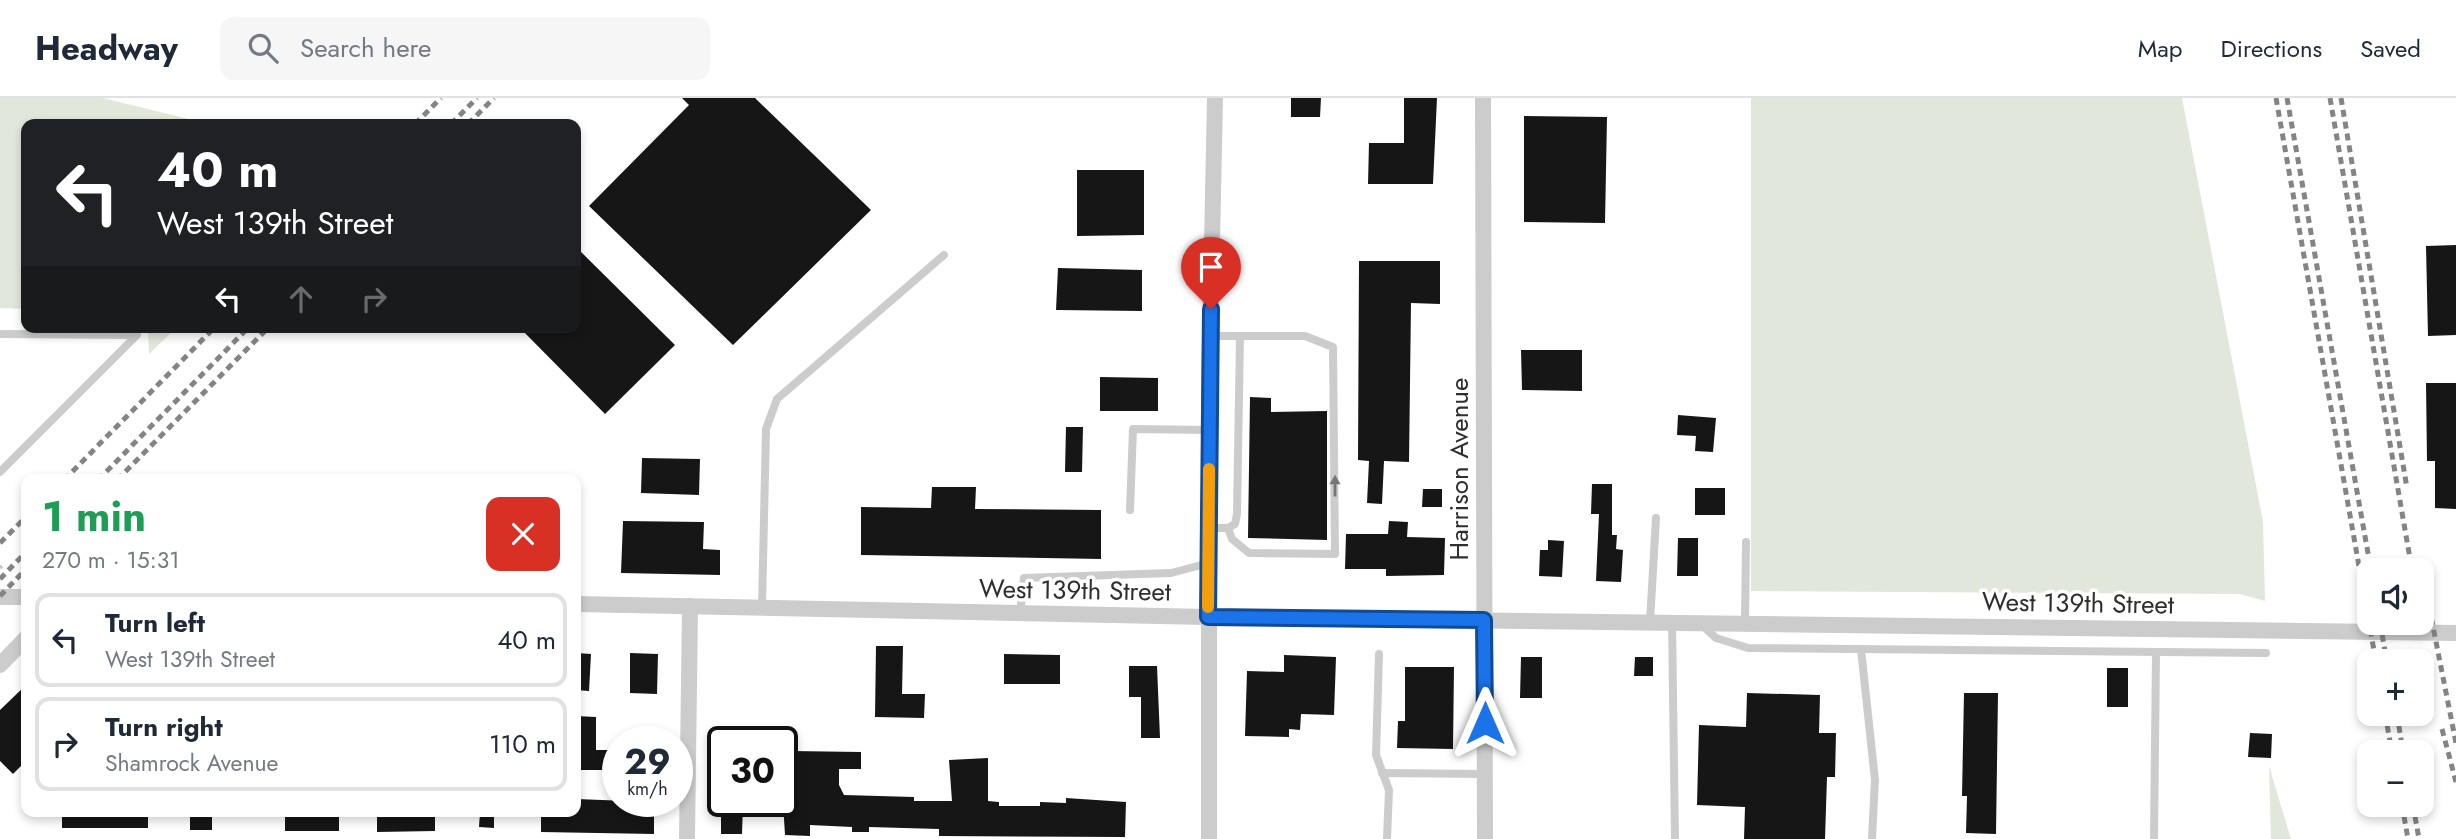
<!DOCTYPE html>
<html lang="en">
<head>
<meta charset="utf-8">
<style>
	:root { --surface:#fff; --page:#f6f6f7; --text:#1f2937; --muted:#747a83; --line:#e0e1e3 }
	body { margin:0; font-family:Jost,sans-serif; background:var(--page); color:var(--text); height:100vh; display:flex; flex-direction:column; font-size:26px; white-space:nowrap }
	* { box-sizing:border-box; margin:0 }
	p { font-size:23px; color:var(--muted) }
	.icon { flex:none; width:38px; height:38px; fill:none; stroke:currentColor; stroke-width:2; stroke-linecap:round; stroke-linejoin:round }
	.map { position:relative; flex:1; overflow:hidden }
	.sheet { position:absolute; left:21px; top:376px; width:560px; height:343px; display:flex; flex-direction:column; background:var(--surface); border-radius:14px; box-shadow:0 4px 10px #0003 }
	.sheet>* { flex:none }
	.top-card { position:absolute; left:21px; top:21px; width:560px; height:214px; border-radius:14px; box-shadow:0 4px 10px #0003; background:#202124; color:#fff; overflow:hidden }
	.tools { position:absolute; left:2357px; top:460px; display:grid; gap:14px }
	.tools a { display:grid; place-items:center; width:77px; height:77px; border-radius:14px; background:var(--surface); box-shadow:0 4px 10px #0003; font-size:35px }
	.speed { position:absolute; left:602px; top:628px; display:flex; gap:14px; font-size:35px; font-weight:700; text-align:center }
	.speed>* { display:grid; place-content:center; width:91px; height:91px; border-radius:50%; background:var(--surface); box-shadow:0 4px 10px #0003; line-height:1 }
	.speed small { font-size:18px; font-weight:400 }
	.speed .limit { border:4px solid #111; border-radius:10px; background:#fff; color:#111 }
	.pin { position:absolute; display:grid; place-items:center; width:60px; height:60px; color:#fff; margin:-72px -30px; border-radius:50% 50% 50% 0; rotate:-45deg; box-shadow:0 0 7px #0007 }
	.pin .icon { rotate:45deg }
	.me { position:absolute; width:77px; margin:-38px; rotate:0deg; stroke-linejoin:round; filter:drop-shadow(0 0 5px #0008) }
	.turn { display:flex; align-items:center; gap:24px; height:147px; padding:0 21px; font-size:32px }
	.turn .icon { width:91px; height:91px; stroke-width:2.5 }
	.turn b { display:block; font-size:49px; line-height:60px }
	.lanes { display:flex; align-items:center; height:66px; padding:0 21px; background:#0003; justify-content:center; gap:35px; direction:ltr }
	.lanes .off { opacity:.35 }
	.round { display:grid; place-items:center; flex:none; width:74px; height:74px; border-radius:14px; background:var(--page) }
	.headline { display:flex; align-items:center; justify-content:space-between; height:119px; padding:0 21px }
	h1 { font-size:42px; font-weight:700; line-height:52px; color:#1e9e55 }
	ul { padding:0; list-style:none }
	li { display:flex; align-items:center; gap:21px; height:94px; margin:0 14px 10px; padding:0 7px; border:4px solid var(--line); border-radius:14px }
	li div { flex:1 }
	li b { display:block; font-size:26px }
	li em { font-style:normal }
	header { display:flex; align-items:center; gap:42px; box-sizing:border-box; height:98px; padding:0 35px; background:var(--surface); border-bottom:2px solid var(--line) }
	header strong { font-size:33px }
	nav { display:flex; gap:38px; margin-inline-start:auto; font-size:24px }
	.search { width:490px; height:63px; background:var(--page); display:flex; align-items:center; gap:18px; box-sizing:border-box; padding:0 24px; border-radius:14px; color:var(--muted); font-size:26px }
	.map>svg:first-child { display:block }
	.green { fill:#e2e7dc }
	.building { fill:#161616 }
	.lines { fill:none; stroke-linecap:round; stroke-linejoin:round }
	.path { stroke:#c6c6c6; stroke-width:3.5; stroke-dasharray:3.5 3.5; stroke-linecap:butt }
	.service { stroke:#ccc; stroke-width:8 }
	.minor { stroke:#ccc; stroke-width:16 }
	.rail { stroke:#848484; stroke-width:5; stroke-dasharray:7 5; stroke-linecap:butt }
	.oneway { fill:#767676 }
	.route-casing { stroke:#114b97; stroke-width:18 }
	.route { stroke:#1a73e8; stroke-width:12 }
	.slow { stroke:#f59e0b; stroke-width:12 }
	.labels { text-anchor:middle; stroke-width:7; stroke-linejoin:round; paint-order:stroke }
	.street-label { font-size:26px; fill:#2f2f2f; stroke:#fff }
</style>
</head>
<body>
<header>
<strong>Headway</strong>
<div class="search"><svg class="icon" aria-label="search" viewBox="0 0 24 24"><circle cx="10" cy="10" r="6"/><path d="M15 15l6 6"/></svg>Search here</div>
<nav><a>Map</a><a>Directions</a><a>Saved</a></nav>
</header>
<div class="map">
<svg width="2456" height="741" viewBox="0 0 2456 741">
	<rect width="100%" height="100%" fill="#fff"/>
	<g class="green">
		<polygon points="0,0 103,0 209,26 26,26 26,211 0,210"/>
		<polygon points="1751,0 2182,0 2263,424 2265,503 2240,496 1751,493"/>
		<polygon points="148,229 177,229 149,256"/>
		<polygon points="2269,668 2291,741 2271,741"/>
	</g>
	<g class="building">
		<polygon points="682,0 755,0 871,112 733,247 589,108 689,7"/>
		<polygon points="1291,0 1321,0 1320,19 1291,19"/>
		<polygon points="1404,0 1437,0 1433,86 1368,86 1369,45 1404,45"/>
		<polygon points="1524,18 1607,19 1605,125 1524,124"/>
		<polygon points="1077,72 1144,72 1144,137 1077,138"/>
		<polygon points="2456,147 2456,237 2428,238 2426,148"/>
		<polygon points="576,149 675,247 605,316 519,229 576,229"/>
		<polygon points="1359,163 1440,163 1440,206 1411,205 1409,364 1384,363 1382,406 1367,405 1369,363 1358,362"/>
		<polygon points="1058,170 1142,172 1142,213 1056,212"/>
		<polygon points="1521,252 1582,252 1582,293 1522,292"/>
		<polygon points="1100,279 1158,280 1158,313 1100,313"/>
		<polygon points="2426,285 2456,285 2456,411 2435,410 2435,363 2427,363"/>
		<polygon points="1250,299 1271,300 1271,314 1327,313 1327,442 1248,440"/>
		<polygon points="1678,317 1716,320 1713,354 1695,353 1696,338 1677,337"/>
		<polygon points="1066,329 1083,329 1082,374 1065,374"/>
		<polygon points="642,360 700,361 699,397 641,395"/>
		<polygon points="1592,386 1612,386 1612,437 1617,437 1616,451 1623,452 1621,484 1596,483 1599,416 1591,416"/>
		<polygon points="932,389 976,389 975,411 1101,412 1101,461 861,457 861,409 931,410"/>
		<rect x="1695" y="390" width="30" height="27"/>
		<polygon points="1423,391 1442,391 1442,409 1422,409"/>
		<polygon points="623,423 704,424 703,451 720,452 720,477 621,475"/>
		<polygon points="1389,423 1408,424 1407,439 1445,440 1444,477 1386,478 1386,471 1345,471 1346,436 1388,436"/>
		<polygon points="1678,440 1698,440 1698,478 1677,478"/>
		<polygon points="1548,442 1564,443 1562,479 1539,478 1540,452 1548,452"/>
		<polygon points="876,548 903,548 902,596 925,596 924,620 875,619"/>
		<polygon points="576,555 591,556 589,593 576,592"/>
		<polygon points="630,555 658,556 657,596 630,595"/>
		<polygon points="1004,556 1060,557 1060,586 1004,586"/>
		<polygon points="1284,557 1336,559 1334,617 1301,616 1300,632 1289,631 1289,639 1245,638 1247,573 1284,574"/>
		<polygon points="1521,559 1542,559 1542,600 1520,600"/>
		<polygon points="1635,559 1653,559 1653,578 1634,578"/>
		<polygon points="1129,568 1157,568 1160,640 1141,640 1141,599 1129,599"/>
		<polygon points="1405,569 1454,569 1453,651 1397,650 1398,623 1405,623"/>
		<rect x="2107" y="570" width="21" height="39"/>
		<polygon points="26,587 26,663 13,676 0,663 0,612"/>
		<polygon points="1747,595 1820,597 1819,635 1836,635 1835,679 1827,679 1825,741 1744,741 1745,709 1697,707 1699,627 1746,629"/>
		<polygon points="1964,595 1998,595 1996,736 1966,735 1967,698 1962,698"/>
		<polygon points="576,618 596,619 596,652 618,652 618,672 578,672"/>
		<polygon points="2250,635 2272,636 2271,660 2248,659"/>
		<polygon points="791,653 861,654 861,671 839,671 839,687 844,697 914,699 914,703 952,703 949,662 988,660 988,703 999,704 999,708 1040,708 1040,704 1066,705 1066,700 1126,704 1125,739 939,738 939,731 869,729 869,734 852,734 852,729 810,727 810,738 785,737 782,689 791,689"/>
		<polygon points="576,701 654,704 654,736 541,734 541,714 576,714"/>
		<polygon points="721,704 743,704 742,736 721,736"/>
		<rect x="62" y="714" width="86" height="16"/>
		<rect x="190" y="714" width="22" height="18"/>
		<rect x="285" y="714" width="54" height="19"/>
		<polygon points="377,714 435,714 435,733 377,734"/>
		<polygon points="480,714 494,714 494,730 479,729"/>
	</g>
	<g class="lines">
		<polyline class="path" points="0,470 2,468"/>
		<g class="service">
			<polyline points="0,236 137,237 0,374"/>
			<polyline points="1130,412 1133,331 1209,332"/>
			<polyline points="1209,430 1228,430 1235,426 1237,416 1240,238 1210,238"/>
			<polyline points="1228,430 1232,441 1249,455 1335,456 1333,249 1305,238 1240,238"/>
			<polyline points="762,509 766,331 777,301 944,157"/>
			<polyline points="1020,515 1024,480 1171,475 1209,465"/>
			<polyline points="1672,523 1675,741"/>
			<polyline points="1650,524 1656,420"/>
			<polyline points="1745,524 1746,444"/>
			<polyline points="1702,527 1716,540 1748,550 2266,555"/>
			<polyline points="1861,551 1875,682 1872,741"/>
			<polyline points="1379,556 1376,657 1389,692 1387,741"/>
			<polyline points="1382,675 1485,676"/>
			<polyline points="2154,741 2156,555"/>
		</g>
		<g class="minor">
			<polyline points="1483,0 1485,741"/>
			<polyline points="0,499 26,499"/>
			<polyline points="576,506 1208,519 2456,535"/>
			<polyline points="0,567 26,540"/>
			<polyline points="687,741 690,508"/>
			<polyline points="1209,741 1209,289 1215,0"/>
		</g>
		<g class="rail">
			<polyline points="2276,0 2376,564"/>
			<polyline points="2287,0 2371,472"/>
			<polyline points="2330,0 2412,472"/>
			<polyline points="2341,0 2407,390"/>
			<polyline points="415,26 441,0"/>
			<polyline points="451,26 477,0"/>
			<polyline points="468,26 494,0"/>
			<polyline points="64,382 215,229"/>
			<polyline points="98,382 249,229"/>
			<polyline points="117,382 269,229"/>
			<polyline points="0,445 26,419"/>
			<polyline points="2422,473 2456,645"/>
			<polyline points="0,481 26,454"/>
			<polyline points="0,498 26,471"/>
			<polyline points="2380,525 2387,564"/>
			<polyline points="2385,616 2392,654"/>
			<polyline points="2397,616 2403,654"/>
			<polyline points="2442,631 2456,684"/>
			<polyline points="2402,707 2408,741"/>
			<polyline points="2413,707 2419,741"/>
		</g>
	</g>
	<defs><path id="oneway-solid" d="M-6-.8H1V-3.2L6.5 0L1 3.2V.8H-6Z" transform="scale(1.75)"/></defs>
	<use class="oneway" href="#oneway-solid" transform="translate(1335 388) rotate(-90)"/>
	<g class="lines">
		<defs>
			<polyline id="route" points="1211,211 1208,519 1484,522 1485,625"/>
		</defs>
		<use href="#route" class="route-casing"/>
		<use href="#route" class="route"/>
		<polyline class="slow" points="1208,509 1209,371"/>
	</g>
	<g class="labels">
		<g class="street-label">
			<text transform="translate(1459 371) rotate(-90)" y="9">Harrison Avenue</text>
			<text transform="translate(1075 492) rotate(1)" y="9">West 139th Street</text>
			<text transform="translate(2078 505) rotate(1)" y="9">West 139th Street</text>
		</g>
	</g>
</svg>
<div class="tools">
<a><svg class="icon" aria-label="sound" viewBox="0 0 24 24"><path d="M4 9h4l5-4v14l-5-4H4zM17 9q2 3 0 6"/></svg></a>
<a>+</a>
<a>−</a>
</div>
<div class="speed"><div>29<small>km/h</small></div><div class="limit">30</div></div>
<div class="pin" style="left:1211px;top:211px;background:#d93025"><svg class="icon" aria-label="arrive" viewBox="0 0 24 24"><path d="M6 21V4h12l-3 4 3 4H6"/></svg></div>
<svg class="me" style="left:1485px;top:625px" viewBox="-20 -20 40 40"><path d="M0-17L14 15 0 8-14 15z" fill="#1a73e8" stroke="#fff" stroke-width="4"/></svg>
<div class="top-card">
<div class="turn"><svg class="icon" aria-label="left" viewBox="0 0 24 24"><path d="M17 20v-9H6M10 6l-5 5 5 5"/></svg><div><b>40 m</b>West 139th Street</div></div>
<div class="lanes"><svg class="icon" aria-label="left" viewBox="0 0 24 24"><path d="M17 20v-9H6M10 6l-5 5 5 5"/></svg><svg class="icon off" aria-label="ahead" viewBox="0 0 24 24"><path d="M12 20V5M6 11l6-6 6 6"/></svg><svg class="icon off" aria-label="right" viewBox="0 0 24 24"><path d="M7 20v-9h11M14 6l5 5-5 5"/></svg></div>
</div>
<section class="sheet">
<div class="headline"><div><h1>1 min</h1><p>270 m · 15:31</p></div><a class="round" style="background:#d93025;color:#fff"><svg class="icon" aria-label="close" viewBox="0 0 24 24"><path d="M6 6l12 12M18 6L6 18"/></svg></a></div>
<ul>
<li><svg class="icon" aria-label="left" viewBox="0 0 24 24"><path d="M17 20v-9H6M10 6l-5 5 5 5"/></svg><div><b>Turn left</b><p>West 139th Street</p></div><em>40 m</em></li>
<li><svg class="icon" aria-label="right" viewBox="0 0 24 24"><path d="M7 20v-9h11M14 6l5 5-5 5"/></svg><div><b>Turn right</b><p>Shamrock Avenue</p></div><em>110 m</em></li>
</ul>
</section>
</div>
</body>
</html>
